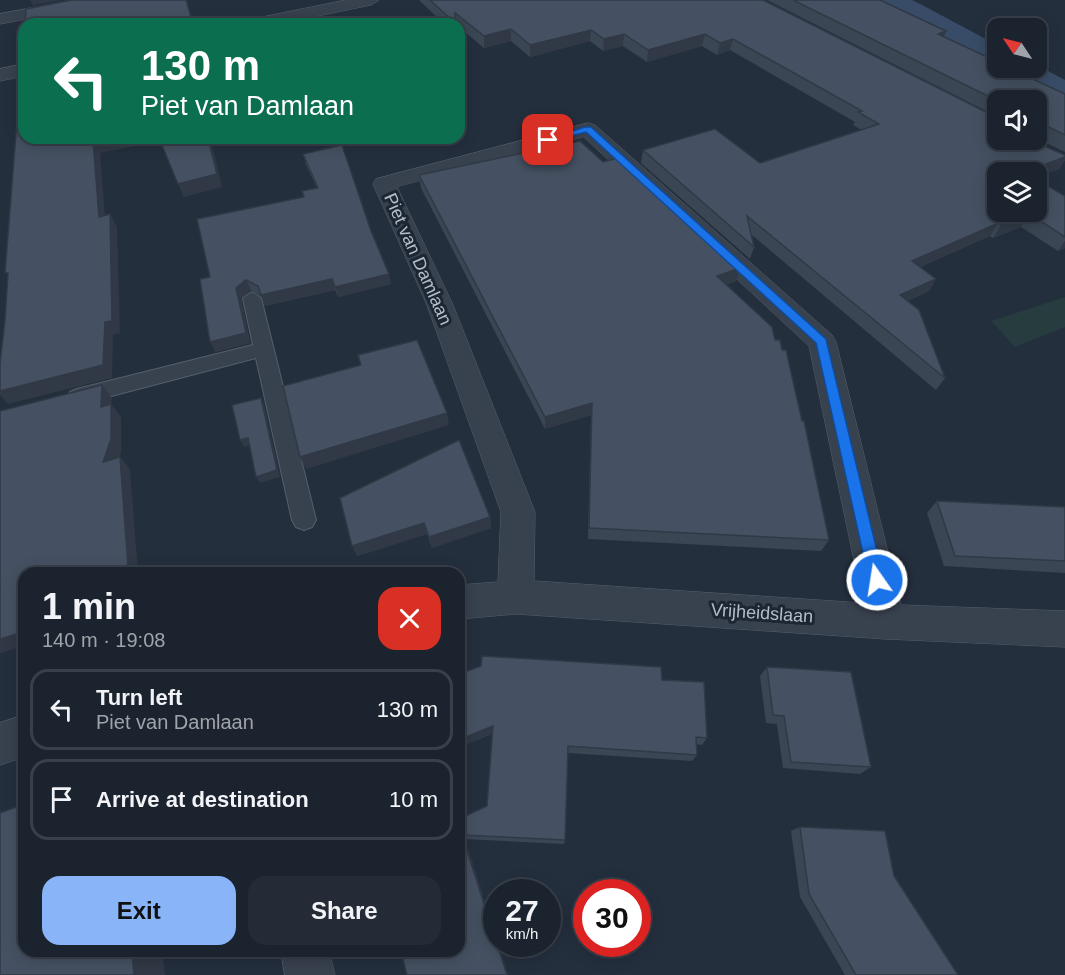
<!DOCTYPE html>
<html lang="en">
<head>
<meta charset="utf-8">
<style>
	:root { --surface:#1b232e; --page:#242b36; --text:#f1f3f6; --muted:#a0a4aa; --line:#39404a; --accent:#8ab4f8 }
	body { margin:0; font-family:Helvetica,sans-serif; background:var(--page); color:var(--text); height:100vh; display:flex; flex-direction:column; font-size:22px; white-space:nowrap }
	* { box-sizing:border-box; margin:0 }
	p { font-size:20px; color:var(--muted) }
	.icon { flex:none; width:33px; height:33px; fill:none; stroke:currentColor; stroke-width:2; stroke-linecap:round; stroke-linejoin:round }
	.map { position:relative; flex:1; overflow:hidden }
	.side { position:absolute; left:18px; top:567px; width:447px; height:390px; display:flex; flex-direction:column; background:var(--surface); border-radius:18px; box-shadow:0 3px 15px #0003,0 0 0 2px var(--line) }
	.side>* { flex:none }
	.top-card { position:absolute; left:18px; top:18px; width:447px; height:126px; border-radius:18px; box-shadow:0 3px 15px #0003,0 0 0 2px var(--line); background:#0b6e4f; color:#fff; overflow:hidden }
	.needle { width:39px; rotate:305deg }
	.controls { position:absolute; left:987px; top:18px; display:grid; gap:12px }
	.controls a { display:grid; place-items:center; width:60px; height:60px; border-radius:12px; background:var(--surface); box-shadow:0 3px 15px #0003,0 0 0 2px var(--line); font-size:30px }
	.speed { position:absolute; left:483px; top:879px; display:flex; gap:12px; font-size:30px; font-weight:700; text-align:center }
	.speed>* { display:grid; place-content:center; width:78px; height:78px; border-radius:50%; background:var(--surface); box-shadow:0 3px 15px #0003,0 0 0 2px var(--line); line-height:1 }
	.speed small { font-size:15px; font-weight:400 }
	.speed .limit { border:9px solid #d22; background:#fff; color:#111 }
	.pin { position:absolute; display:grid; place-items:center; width:51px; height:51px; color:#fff; margin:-26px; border-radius:12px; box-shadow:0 3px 9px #0006 }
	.me { position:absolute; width:66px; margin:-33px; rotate:347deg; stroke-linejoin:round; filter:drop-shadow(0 0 4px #0008) }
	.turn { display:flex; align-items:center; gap:21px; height:126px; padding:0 24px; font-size:27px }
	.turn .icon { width:78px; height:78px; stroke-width:2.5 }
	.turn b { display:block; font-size:42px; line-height:51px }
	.round { display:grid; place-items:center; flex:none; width:63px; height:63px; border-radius:18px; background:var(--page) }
	.headline { display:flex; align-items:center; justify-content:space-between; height:102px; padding:0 24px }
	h1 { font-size:36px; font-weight:700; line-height:45px }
	.primary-button { display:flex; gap:12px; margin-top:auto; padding:12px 24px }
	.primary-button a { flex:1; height:69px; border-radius:18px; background:var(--accent); color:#111; font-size:24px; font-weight:700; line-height:69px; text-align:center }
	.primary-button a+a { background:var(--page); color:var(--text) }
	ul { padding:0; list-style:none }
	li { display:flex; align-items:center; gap:18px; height:81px; margin:0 12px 9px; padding:0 12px; border:3px solid var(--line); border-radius:18px }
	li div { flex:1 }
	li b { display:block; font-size:22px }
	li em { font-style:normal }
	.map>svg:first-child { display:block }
	.green { fill:#263c3f }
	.water { fill:#394c67 }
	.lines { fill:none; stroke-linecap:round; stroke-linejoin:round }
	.service-casing { stroke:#565f6c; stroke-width:2 }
	.minor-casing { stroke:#565f6c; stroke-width:1 }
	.service { fill:#38414e; fill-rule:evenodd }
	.minor { fill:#38414e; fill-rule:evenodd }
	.wall { fill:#3b4654 }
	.shaded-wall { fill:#303945 }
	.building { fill:#455162; stroke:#303945; stroke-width:1.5 }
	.route { fill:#1a73e8; stroke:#114b97; stroke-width:1.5 }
	.labels { text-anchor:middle; stroke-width:6; stroke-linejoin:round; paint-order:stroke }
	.street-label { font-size:18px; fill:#b4bcc9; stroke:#1d2633 }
</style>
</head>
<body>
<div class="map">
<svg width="1065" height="975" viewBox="0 0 1065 975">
	<rect width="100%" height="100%" fill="#242f3e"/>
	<polygon class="green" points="1065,297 1065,327 1015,347 991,321"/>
	<g class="water">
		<polygon points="870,0 912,0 922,5 997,45 997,66"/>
		<polygon points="1037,65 1065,80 1065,100 1001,68 1036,68"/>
	</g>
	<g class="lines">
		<defs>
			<polygon id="service" points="252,292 261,298 316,520 312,527 304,530 296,527 292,520 256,358 77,405 70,402 67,397 70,392 77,389 253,345 243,298"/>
			<g id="minor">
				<polygon points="73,0 107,0 99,5 0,24 0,14"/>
				<polygon points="346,0 379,0 371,5 278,24 244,24 253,19"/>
				<polygon points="24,64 24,76 0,81 0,69"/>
				<path d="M588,123L595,125L832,335L836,342L901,605L1065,611V647L886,639L516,614L459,619V585L498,582L501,512L427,305L373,184L376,179ZM584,137L809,346L863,603L534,581L535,512L453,305L397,187Z"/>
				<polygon points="24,715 24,757 0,765 0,723"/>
				<polygon points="281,951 329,951 335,975 285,975"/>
			</g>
		</defs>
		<use href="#service" class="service-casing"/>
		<use href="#minor" class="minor-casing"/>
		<use href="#service" class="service"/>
		<use href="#minor" class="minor"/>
	</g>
	<g class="wall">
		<polygon points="419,0 763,0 998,140 1065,155 1065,160 1059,169 1036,177 1036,172 998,172 1065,196 1065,248 1058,251 1021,227 993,238 990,236 920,267 936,279 929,291 908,301 945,378 936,390 752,235 754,247 750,259 641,163 643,150 760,163 862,130 853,125 855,122 730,50 717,55 702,46 647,62 623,46 603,51 590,41 530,57 511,41 484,48 459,27 459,24 444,24"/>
		<polygon points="767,0 880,0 946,31 944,37 1065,94 1065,152 1036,138 1036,100 998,100 998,117"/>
		<polygon points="303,154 371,231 391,284 338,297 335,290 265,306 261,296 251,290 241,298 250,343 215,352 210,277 304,197 317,188 306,165"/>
		<polygon points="603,162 740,268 736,281 726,285 775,340 829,540 821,551 588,539 591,415 545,429 421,188 419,175"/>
		<polygon points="340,498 490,517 491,528 432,548 427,534 357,556"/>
		<polygon points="937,501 1065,507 1065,573 944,566 927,513"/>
		<polygon points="767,667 871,767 860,774 783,768 777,724 766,723 760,676"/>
		<polygon points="459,674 662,680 707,738 702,745 696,744 697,755 692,761 568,753 565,840 564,844 465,839 496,938 496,944 498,944 508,975 407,975 459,951 459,819 487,806 492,734 459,747"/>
		<polygon points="800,827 894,876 958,975 845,975 800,897 791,831"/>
	</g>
	<g class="shaded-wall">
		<polygon points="30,0 61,0 33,5"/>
		<polygon points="186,0 187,0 194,24 193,24"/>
		<polygon points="511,29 511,41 484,48 484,36"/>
		<polygon points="591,30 590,41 530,57 530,45"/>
		<polygon points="946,31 941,43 938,34"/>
		<polygon points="624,34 623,46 603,51 604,39"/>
		<polygon points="705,34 702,46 647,62 648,50"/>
		<polygon points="733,39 730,50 717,55 720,43"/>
		<polygon points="106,138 160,138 161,141 100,153 106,229 99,217 93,140"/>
		<polygon points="208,138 221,138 211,140 222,187 184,197 178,184"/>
		<polygon points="1065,157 1065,160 1059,169 1036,177 1036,172 1024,172"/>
		<polygon points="110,214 117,227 120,333 113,335 112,378 8,404 0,395 0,391 105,322"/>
		<polygon points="1030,214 1021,227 993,238 1001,225"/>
		<polygon points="998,223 990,236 905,273 912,261"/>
		<polygon points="1065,241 1065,248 1058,251"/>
		<polygon points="740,268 736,281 714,289 717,276"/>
		<polygon points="389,274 391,284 338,297 335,287"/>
		<polygon points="332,279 335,290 265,306 261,295"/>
		<polygon points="936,279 929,291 893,308 900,295"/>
		<polygon points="246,280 251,290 241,298 250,343 215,352 210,342 236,288"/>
		<polygon points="102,385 112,398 111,404 121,417 121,452 113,474 103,462 101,407"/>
		<polygon points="261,398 264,404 280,477 260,483 256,477"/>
		<polygon points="592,403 591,415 545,429 545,417"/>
		<polygon points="447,413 449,425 306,469 300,457"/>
		<polygon points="248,438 251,445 244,447 240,440"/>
		<polygon points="120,457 130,469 138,573 107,573"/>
		<polygon points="490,517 491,528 432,548 429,537"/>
		<polygon points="424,523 427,534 357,556 352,546"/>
		<polygon points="24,632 24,646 0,653 0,639"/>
		<polygon points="493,726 494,733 459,747 459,740"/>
		<polygon points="462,835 465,839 496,938 496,941"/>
		<polygon points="497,944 498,944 508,975 507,975"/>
		<polygon points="132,951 162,951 165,975 134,975"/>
	</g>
	<g class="building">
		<polygon points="72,0 186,0 193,24 25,24 26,9"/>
		<polygon points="430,0 763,0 998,118 998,140 1030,140 1065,155 1065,157 1024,172 1025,172 998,172 998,212 1036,212 1036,179 1065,196 1065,237 1030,214 1001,225 998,223 912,261 936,279 900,295 919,310 945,378 747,216 754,247 643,150 715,129 760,163 879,124 858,112 862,111 733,39 720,43 705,34 648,50 624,34 604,39 591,30 530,45 511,29 484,36 455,13 456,24"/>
		<polygon points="793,0 880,0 946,31 938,34 998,62 998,68 1009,68 1065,94 1065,135 1045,125 1036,126 1036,100 998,100 998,101"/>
		<polygon points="24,32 24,138 106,138 93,140 99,217 110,214 112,321 105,322 103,365 0,391 0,364 5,320 8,273 5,273"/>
		<polygon points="159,138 208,138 217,174 178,184"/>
		<polygon points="580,141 603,162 618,158 740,268 717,276 772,327 775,340 780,340 782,350 786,350 802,421 804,421 829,540 589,528 592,403 545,417 419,175"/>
		<polygon points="342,145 371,231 389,274 335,287 332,279 261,295 258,286 246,280 236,288 246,333 210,342 200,279 210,277 197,219 304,197 302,191 318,188 303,154"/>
		<polygon points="417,340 447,413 300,457 283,386 361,365 358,355"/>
		<polygon points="102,385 101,407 111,404 111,439 103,462 120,457 128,566 107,573 24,573 24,632 0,639 0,411"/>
		<polygon points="261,398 277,470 256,477 248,438 240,440 232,405"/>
		<polygon points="459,440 490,517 429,537 424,523 352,546 340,498"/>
		<polygon points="937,501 1065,507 1065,561 955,556"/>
		<polygon points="482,656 661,667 662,680 704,682 707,738 696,737 697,755 568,746 565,840 462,835 507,975 407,975 401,951 459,951 459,819 487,806 493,726 459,740 459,674 481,666"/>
		<polygon points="767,667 851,672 871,767 791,762 784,716 773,715"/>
		<polygon points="24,804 24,951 132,951 134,975 0,975 0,813"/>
		<polygon points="800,827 885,831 894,876 958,975 856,975 809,894"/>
	</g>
	<polygon class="route" points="585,127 591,127 826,339 884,580 882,585 871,585 869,580 816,343 586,132 548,142 544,140"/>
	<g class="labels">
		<g class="street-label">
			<text transform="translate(418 259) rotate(66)" y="6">Piet van Damlaan</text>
			<text transform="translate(762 613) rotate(4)" y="6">Vrijheidslaan</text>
		</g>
	</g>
</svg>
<div class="controls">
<a><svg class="needle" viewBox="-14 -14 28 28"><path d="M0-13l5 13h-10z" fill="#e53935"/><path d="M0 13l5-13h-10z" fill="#a0a4aa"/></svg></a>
<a><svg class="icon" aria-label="sound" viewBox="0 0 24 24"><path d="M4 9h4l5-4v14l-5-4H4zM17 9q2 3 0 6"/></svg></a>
<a><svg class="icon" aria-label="layers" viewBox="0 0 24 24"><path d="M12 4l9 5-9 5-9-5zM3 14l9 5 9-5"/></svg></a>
</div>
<div class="speed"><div>27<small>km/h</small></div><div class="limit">30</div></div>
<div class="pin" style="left:548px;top:140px;background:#d93025"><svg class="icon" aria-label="arrive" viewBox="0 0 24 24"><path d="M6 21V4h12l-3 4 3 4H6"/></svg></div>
<svg class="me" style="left:877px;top:580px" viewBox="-20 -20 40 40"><circle r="17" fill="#1a73e8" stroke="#fff" stroke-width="3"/><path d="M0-11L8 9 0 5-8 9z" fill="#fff"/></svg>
<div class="top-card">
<div class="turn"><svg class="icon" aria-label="left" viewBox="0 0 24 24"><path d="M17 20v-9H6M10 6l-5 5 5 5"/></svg><div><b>130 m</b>Piet van Damlaan</div></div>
</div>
<section class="side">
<div class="headline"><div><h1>1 min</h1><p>140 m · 19:08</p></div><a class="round" style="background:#d93025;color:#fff"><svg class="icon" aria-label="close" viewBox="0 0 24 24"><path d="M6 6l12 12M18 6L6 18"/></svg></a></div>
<ul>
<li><svg class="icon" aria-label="left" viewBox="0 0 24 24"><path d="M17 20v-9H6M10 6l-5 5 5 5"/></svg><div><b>Turn left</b><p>Piet van Damlaan</p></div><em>130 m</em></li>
<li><svg class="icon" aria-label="arrive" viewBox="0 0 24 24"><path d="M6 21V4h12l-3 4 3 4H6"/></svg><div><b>Arrive at destination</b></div><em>10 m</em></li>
</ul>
<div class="primary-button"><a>Exit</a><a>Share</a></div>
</section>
</div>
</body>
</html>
